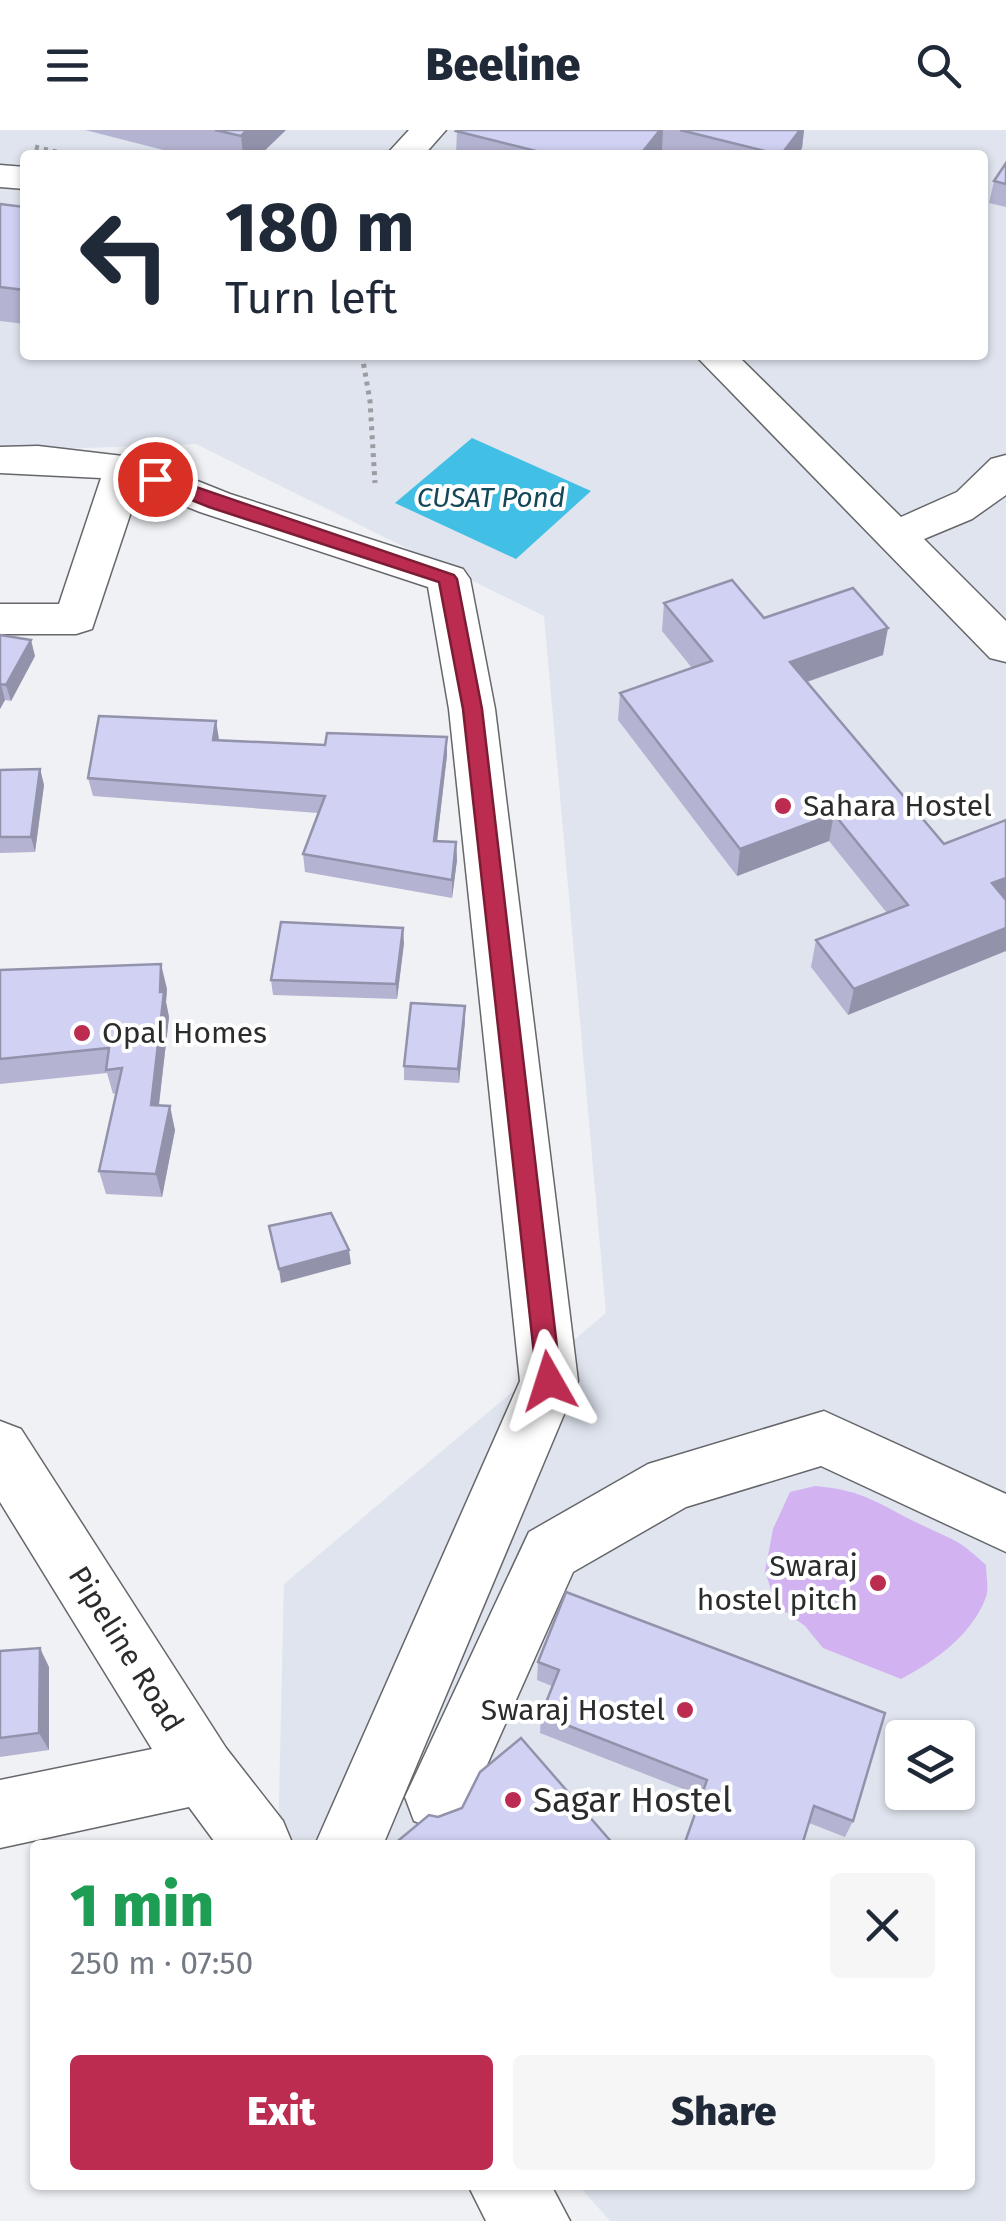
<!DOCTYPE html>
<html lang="en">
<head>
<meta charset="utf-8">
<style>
	:root { --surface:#fff; --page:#f6f6f7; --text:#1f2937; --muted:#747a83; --accent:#bc2c51 }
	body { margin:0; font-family:"Fira Sans",sans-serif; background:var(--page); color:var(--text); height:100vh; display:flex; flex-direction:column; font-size:38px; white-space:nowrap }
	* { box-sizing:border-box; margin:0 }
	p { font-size:32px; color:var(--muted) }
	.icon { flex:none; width:55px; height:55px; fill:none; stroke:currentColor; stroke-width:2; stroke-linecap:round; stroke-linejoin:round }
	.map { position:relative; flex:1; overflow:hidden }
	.sheet { position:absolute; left:30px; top:1710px; width:945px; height:350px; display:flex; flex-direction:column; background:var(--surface); border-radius:10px; box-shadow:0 2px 8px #0004 }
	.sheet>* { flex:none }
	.guide { position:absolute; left:20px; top:20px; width:968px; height:210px; border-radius:10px; box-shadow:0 2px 8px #0004; background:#fff; color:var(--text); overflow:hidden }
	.buttons { position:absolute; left:885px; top:1590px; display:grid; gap:20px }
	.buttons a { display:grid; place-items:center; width:90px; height:90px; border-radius:10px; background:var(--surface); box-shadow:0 2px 8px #0004; font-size:50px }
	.pin { position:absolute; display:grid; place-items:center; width:85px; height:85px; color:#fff; margin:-42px; border:5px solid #fff; border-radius:50%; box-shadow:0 2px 10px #0007 }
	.me { position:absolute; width:110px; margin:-55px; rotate:354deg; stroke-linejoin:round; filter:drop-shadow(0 0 8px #0008) }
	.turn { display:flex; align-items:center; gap:35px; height:210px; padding:0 40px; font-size:45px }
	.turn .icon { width:130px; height:130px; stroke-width:2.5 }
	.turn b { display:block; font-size:70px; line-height:85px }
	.round { display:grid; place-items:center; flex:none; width:105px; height:105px; border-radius:10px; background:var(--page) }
	.headline { display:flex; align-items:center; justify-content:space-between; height:170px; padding:0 40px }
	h1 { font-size:60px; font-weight:800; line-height:75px; color:#1e9e55 }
	.primary-button { display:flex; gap:20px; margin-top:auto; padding:20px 40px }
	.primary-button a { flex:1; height:115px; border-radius:10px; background:var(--accent); color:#fff; font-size:40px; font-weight:800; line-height:115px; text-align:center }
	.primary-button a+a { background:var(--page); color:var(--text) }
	header { display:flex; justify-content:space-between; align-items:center; height:130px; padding:0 40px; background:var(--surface); font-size:45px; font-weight:800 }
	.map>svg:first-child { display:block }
	.built { fill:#dfe4ee; fill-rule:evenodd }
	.green { fill:#d2b2f1 }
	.water { fill:#41bfe5 }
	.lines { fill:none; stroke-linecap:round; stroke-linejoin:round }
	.minor-casing { stroke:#65676a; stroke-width:3 }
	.path { stroke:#9c9da0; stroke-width:5; stroke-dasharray:4 5; stroke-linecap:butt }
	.minor { fill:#fff; fill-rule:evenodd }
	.wall { fill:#b4b4d2 }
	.shaded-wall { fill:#9292ab }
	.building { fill:#d1d1f4; stroke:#9292ab; stroke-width:2.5 }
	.route { fill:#bc2c51; stroke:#7a1d35; stroke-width:2.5 }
	.poi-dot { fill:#bc2c51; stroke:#fff; stroke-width:4 }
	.labels { text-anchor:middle; stroke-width:8; stroke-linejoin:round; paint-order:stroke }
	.far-water-label { font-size:28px; font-style:italic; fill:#144858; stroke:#fff }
	.poi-label { font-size:30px; fill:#2b2c2d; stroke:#fff; text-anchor:start }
	.street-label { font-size:30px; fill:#2b2c2d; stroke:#fff }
	.near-poi-label { font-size:35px; fill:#2b2c2d; stroke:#fff; text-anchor:start }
</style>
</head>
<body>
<header><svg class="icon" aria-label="menu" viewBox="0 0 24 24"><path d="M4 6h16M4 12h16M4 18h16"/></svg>Beeline<svg class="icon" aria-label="search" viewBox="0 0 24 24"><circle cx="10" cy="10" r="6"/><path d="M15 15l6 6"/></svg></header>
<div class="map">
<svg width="1006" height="2091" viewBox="0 0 1006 2091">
	<rect width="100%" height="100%" fill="#eff1f5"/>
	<path class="built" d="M0,0H1006V2091H610L578,2055H970V1715H278L284,1454L606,1183L544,486L196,314L0,321ZM25,25H982V225H25ZM902,1608H958V1662H902Z"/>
	<path class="green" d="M815,1356C867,1360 882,1377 926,1397C956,1411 960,1411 986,1435C986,1445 989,1458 986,1467C972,1505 935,1531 901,1549L823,1518L805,1496L776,1475L765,1441L773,1399L790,1362Z"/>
	<polygon class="water" points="472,308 591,361 516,429 395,373"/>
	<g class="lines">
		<defs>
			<g id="minor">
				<polygon points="409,0 446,0 424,25 386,25"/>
				<polygon points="0,35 25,37 25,59 0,57"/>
				<polygon points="695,225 737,225 901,387 957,362 991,329 1006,325 1006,365 972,389 924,409 1006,491 1006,532 990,528"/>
				<polygon points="38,316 140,328 230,364 463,439 470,449 495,579 578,1251 383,1715 315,1715 520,1251 449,579 428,457 200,382 139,358 92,499 76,504 0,504 0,474 59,474 101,348 0,343 0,317"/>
				<polygon points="824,1281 1006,1364 1006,1422 821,1336 686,1377 573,1442 462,1691 438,1700 414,1691 405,1667 529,1402 648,1334"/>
				<polygon points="0,1291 21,1299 226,1618 283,1691 293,1715 217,1715 189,1677 0,1718 0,1650 152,1619 0,1372"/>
				<polygon points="468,2055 551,2055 570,2091 486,2091"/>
			</g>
		</defs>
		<use href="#minor" class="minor-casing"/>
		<g class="path">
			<polyline points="35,17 69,25"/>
			<polyline points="362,225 370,271 375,353"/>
		</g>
		<use href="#minor" class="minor"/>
	</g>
	<g class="wall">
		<polygon points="85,0 286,0 260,25 183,25"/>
		<polygon points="457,0 804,0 802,18 797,25 681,25 662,20 658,25 456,25"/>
		<polygon points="1006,33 1006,77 989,73 994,51"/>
		<polygon points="0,74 25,77 25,194 0,191"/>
		<polygon points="664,473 764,488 883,525 807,552 944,714 848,885 811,837 816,810 887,783 829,711 737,746 618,590 620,563 692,538 662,501"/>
		<polygon points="0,505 35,526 11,571 5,570 0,579"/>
		<polygon points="447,607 447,625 437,711 456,712 457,730 452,768 305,742 303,724 318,683 93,666 88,648 218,610 325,615"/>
		<polygon points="40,639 44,655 35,722 0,723 0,640"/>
		<polygon points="404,813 397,869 273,865 271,850"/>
		<polygon points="0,840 167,859 166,872 169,887 159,975 175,1000 162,1067 106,1064 99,1041 116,963 113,964 107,943 0,954"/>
		<polygon points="465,876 465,891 459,953 404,950 404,936"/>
		<polygon points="566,1462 853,1691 845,1707 809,1693 701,1666 540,1603 541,1585 552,1556 537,1550 538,1532"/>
		<polygon points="0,1521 49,1537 49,1620 0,1627"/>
	</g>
	<g class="shaded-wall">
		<polygon points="247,0 286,0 260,25 243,25 241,6"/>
		<polygon points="660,0 663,0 662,20 658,25 640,25"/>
		<polygon points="800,0 804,0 802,18 797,25 781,25"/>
		<polygon points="888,498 883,525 786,559 790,532"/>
		<polygon points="31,510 35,526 11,571 6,555"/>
		<polygon points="1,554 5,570 0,579 0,555"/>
		<polygon points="216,591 219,609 213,610"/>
		<polygon points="447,607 447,625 435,729 434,711"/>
		<polygon points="40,639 44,655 35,722 31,707"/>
		<polygon points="834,684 829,711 737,746 740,719"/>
		<polygon points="456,712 457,730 452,768 452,750"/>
		<polygon points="1006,748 1006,772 992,753"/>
		<polygon points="403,798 404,813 397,869 396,854"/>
		<polygon points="1006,798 1006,821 848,885 854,859"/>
		<polygon points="161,834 167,859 166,872 169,887 156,999 151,975"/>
		<polygon points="465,876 465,891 459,953 458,939"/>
		<polygon points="170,976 175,1000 162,1067 156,1044"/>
		<polygon points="349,1120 351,1134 281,1153 279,1139"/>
		<polygon points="40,1518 49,1537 49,1620 39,1603"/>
	</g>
	<g class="building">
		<polygon points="215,0 247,0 241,6"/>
		<polygon points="457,0 660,0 640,25 552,25 456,1"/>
		<polygon points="680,0 800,0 781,25"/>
		<polygon points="1006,33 1006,54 994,51"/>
		<polygon points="0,74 25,77 25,160 0,157"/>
		<polygon points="732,450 764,488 853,458 888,498 790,532 944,714 1006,690 1006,748 992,753 1006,770 1006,798 854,859 816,810 908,775 834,684 740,719 620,563 712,531 664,473"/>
		<polygon points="0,505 31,510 6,555 1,554 0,555"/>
		<polygon points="99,586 216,591 213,610 325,615 327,603 447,607 434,711 456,712 452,750 303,724 325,666 88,648"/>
		<polygon points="40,639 31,707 0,707 0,640"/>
		<polygon points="281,792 403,798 396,854 271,850"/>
		<polygon points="161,834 160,862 164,862 151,975 170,976 156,1044 99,1041 122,938 106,940 109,918 0,929 0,840"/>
		<polygon points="411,873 465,876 458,939 404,936"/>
		<polygon points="331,1083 349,1120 279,1139 269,1096"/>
		<polygon points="566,1462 885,1583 853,1691 814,1676 802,1715 684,1715 707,1650 541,1585 559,1540 538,1532"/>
		<polygon points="40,1518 39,1603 0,1608 0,1521"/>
		<polygon points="521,1608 614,1715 393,1715 429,1685 438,1687 462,1678 480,1642"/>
	</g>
	<polygon class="route" points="155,343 454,445 457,449 482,579 561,1251 557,1259 549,1262 540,1259 537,1251 463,579 439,452 209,377 149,353 149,345"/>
	<g class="poi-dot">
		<circle cx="783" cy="676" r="10"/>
		<circle cx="82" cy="903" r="10"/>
		<circle cx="878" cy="1453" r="10"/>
		<circle cx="685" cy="1580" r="10"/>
		<circle cx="513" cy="1670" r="10"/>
	</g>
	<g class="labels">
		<g class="far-water-label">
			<text x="491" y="377">CUSAT Pond</text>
		</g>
		<g class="poi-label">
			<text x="803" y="686">Sahara Hostel</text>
			<text x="102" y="913">Opal Homes</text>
			<text x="858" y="1446" text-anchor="end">Swaraj<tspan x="858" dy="34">hostel pitch</tspan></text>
			<text x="665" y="1590" text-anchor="end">Swaraj Hostel</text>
		</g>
		<g class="street-label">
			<text transform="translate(126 1519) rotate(58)" y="10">Pipeline Road</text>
		</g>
		<g class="near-poi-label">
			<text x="533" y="1682">Sagar Hostel</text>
		</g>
	</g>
</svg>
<div class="buttons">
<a><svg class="icon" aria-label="layers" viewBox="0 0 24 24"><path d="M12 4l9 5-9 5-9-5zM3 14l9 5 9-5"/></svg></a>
</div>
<div class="pin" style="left:155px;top:349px;background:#d93025"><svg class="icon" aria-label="arrive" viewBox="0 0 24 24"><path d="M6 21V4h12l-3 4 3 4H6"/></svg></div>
<svg class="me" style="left:549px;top:1251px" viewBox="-20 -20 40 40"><path d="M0-17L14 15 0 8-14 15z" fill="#bc2c51" stroke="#fff" stroke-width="4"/></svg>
<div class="guide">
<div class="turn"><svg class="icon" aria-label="left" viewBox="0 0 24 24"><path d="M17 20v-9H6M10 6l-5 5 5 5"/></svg><div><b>180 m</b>Turn left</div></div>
</div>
<section class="sheet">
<div class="headline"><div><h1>1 min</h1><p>250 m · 07:50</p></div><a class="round"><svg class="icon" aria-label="close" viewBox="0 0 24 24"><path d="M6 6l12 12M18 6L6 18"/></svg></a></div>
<div class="primary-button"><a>Exit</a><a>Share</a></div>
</section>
</div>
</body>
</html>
